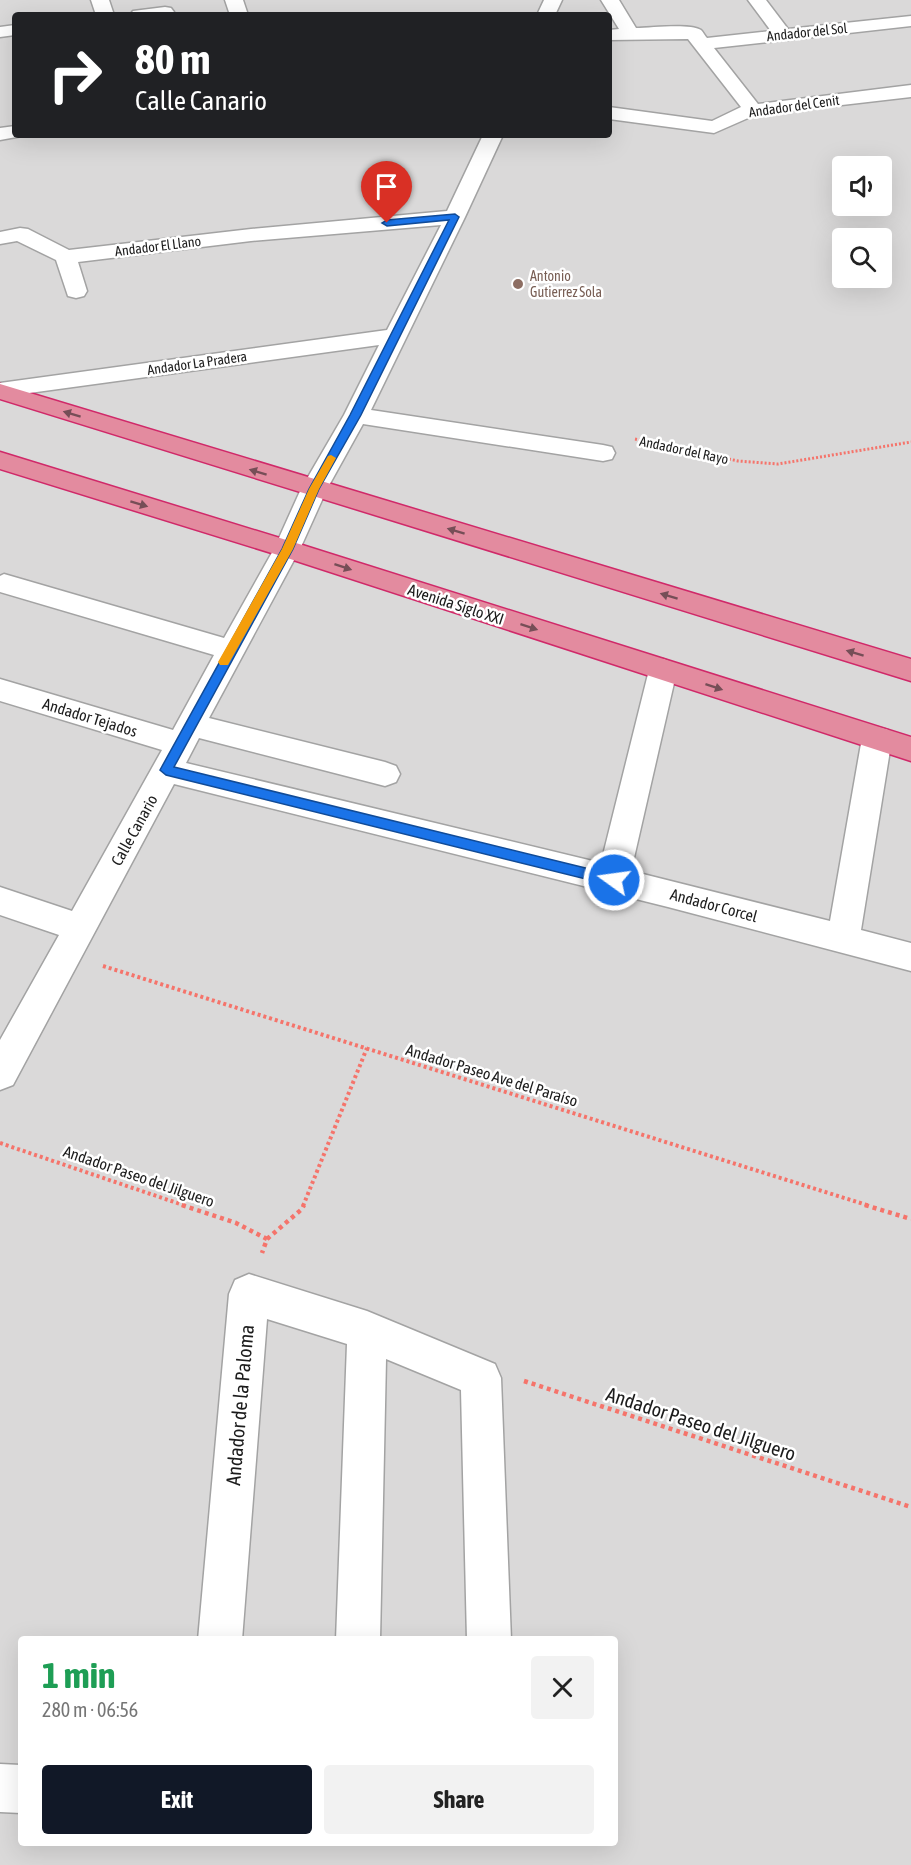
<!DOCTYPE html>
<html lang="en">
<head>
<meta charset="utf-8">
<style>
	:root { --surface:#fff; --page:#f2f2f2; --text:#222; --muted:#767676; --accent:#111827 }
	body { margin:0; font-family:"Asap Condensed",sans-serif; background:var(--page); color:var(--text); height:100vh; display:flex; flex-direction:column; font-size:22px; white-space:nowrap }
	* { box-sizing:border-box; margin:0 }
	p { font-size:20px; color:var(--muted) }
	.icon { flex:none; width:33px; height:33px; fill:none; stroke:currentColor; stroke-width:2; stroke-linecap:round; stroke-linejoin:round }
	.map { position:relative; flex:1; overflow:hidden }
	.details { position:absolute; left:18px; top:1636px; width:600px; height:210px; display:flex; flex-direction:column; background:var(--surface); border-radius:6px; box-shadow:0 6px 24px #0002 }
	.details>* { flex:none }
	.guide { position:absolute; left:12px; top:12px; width:600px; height:126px; border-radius:6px; box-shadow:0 6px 24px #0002; background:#202124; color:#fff; overflow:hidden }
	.controls { position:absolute; left:832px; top:156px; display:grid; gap:12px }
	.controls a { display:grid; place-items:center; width:60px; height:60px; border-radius:6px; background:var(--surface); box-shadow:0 6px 24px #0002; font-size:30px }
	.pin { position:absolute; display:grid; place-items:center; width:51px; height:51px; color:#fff; margin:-62px -26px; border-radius:50% 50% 50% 0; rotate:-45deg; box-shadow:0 0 6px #0007 }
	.pin .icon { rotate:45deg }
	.me { position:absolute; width:66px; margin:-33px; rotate:284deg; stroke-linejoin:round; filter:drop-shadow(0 0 4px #0008) }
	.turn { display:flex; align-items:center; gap:21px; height:126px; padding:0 24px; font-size:27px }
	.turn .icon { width:78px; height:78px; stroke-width:2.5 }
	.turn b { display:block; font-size:42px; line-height:51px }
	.round { display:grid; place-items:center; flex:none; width:63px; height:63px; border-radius:6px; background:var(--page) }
	.head { display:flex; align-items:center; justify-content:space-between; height:102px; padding:0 24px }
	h1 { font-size:36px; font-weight:700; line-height:45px; color:#1e9e55 }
	.primary-button { display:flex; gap:12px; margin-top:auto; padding:12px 24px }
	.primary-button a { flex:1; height:69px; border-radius:6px; background:var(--accent); color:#fff; font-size:24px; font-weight:700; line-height:69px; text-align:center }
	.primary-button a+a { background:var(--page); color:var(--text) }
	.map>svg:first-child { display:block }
	.residential { fill:#dad9d9; fill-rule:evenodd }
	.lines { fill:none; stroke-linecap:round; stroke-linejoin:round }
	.minor-casing { stroke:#a3a3a3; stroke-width:3 }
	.highway-casing { stroke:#d02969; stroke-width:3 }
	.path-far2 { stroke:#f5746b; stroke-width:3; stroke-dasharray:2 2; stroke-linecap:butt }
	.path-far1 { stroke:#f5746b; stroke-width:4; stroke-dasharray:3 3; stroke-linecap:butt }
	.path { stroke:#f5746b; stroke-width:4.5; stroke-dasharray:4 4; stroke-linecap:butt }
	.minor { fill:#fff; fill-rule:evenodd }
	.highway { fill:#e38b9f; fill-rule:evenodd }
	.oneway { fill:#764e57 }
	.route { fill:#1a73e8; stroke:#114b97; stroke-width:1.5 }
	.slow { fill:#f59e0b }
	.education-dot { fill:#8d6e63; stroke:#fff; stroke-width:2 }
	.labels { text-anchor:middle; stroke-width:5; stroke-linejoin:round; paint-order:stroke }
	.far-street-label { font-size:14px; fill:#1c1c1c; stroke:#fff }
	.far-education-label { font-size:14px; fill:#785e54; stroke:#fff; text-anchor:start }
	.street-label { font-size:16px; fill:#1c1c1c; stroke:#fff }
	.near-street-label { font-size:20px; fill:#1c1c1c; stroke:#fff }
</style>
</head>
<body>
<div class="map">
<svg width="911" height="1865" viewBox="0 0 911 1865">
	<rect width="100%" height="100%" fill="#ede9e2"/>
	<path class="residential" d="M0,0H911V1865H0ZM15,15H609V135H15ZM843,166H882V206H843ZM843,238H882V278H843ZM21,1640H615V1844H21Z"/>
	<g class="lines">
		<defs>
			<g id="minor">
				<polygon points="91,0 109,0 114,15 96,15"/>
				<polygon points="225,0 243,0 248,15 230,15"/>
				<polygon points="544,0 562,0 555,15 537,15"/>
				<path d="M601,0H619L636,28C651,28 689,23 701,30C703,32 705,36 707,38L771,31L748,0H766L788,29L911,16V26L714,48L758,104L911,85V97L755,115L714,133L609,119V107L712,121L741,107L688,39L609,40V30L619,29Z"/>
				<polygon points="165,7 171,8 174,12 172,15 130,15 133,11"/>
				<polygon points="15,25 15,35 0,37 0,27"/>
				<polygon points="15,126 15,135 22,136 0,140 0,128"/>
				<polygon points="483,135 503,135 465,217 371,410 603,445 612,447 615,453 612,459 603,461 363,424 327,489 300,549 209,718 385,762 396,766 400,774 396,782 385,786 199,738 186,763 601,863 649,670 653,663 663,659 673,663 677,670 631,871 830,921 862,738 866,730 877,727 888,730 892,738 861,930 911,943 911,971 668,907 174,784 13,1085 0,1090 0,1040 59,935 0,915 0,887 72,911 162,750 0,701 0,679 173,730 214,655 0,592 0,576 4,574 224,638 274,549 301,489 344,415 379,345 0,397 0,383 387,330 441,225 251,241 78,262 87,291 84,296 76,298 68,296 56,260 17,241 0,244 0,232 20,228 28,229 69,250 251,229 447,211"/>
				<polygon points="249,1274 367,1311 495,1364 501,1378 511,1640 467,1640 461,1390 386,1359 380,1640 336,1640 347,1344 267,1319 242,1640 198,1640 229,1294 235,1280"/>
				<polygon points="0,1764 21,1765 21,1813 0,1812"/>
			</g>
			<g id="highway">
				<polygon points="0,384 911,659 911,681 0,399"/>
				<polygon points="0,452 296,543 911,737 911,761 278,555 0,469"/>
			</g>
		</defs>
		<use href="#minor" class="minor-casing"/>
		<use href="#highway" class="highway-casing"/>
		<polyline class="path-far2" points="635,439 738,461 778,464 911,442"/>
		<g class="path-far1">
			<polyline points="103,966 870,1206"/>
			<polyline points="0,1143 186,1206"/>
			<polyline points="303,1206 367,1048"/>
		</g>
		<g class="path">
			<polyline points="182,1205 236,1223 267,1239 262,1253"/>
			<polyline points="865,1205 911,1219"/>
			<polyline points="267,1239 302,1209 304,1205"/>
			<polyline points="524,1381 911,1507"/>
		</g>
		<use href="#minor" class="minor"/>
		<use href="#highway" class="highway"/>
	</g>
	<defs><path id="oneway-solid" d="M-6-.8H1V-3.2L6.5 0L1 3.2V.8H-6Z" transform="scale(1.5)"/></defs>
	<g class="oneway">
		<use href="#oneway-solid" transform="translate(72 414) rotate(-163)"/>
		<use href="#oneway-solid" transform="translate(258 472) rotate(-163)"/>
		<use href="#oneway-solid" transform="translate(139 504) rotate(17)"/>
		<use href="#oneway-solid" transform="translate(456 531) rotate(-163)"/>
		<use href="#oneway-solid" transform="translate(343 567) rotate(18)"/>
		<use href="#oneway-solid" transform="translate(669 596) rotate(-163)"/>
		<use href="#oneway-solid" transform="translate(529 627) rotate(18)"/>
		<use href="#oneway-solid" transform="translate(855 653) rotate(-163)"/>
		<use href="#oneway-solid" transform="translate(714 687) rotate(18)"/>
	</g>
	<polygon class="route" points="455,214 459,217 361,415 319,489 293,549 174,767 614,875 620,880 614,886 166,775 160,770 282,549 309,489 350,415 449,220 387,226 382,223 387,220"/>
	<polygon class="slow" points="331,455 336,458 319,489 293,549 228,665 220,665 218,662 282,549 309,489 328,456"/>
	<circle class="education-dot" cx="518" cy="284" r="6"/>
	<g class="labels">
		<g class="far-street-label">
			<text transform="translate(807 32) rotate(-6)" y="5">Andador del Sol</text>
			<text transform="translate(794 106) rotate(-8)" y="5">Andador del Cenit</text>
			<text transform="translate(158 246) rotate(-7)" y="5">Andador El Llano</text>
			<text transform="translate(197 363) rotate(-8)" y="5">Andador La Pradera</text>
			<text transform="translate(684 450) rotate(12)" y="5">Andador del Rayo</text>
		</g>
		<g class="far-education-label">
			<text x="530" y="281">Antonio<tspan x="530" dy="16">Gutierrez Sola</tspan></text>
		</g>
		<g class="street-label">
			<text transform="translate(456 604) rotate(18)" y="6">Avenida Siglo XXI</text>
			<text transform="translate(90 717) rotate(17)" y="6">Andador Tejados</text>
			<text transform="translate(134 830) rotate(-61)" y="6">Calle Canario</text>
			<text transform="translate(714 905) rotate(15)" y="6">Andador Corcel</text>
			<text transform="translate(492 1075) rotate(17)" y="6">Andador Paseo Ave del Paraíso</text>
			<text transform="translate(139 1176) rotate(19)" y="6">Andador Paseo del Jilguero</text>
		</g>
		<g class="near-street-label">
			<text transform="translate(240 1405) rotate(-85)" y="7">Andador de la Paloma</text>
			<text transform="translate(701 1424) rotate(18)" y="7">Andador Paseo del Jilguero</text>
		</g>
	</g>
</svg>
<div class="controls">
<a><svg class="icon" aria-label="sound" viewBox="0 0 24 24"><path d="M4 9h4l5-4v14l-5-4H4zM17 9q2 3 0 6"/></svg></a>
<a><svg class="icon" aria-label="search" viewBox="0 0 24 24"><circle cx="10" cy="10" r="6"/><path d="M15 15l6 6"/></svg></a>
</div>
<div class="pin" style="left:387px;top:223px;background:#d93025"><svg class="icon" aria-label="arrive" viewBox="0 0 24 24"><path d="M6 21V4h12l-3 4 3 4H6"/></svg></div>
<svg class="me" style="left:614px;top:880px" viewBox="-20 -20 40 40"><circle r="17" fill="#1a73e8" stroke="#fff" stroke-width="3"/><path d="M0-11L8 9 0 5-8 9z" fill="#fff"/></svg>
<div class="guide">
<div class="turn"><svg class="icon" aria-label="right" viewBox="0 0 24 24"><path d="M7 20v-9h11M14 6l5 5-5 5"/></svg><div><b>80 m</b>Calle Canario</div></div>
</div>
<section class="details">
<div class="head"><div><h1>1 min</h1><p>280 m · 06:56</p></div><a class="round"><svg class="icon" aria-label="close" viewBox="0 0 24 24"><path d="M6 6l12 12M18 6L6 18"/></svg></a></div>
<div class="primary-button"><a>Exit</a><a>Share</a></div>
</section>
</div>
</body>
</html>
